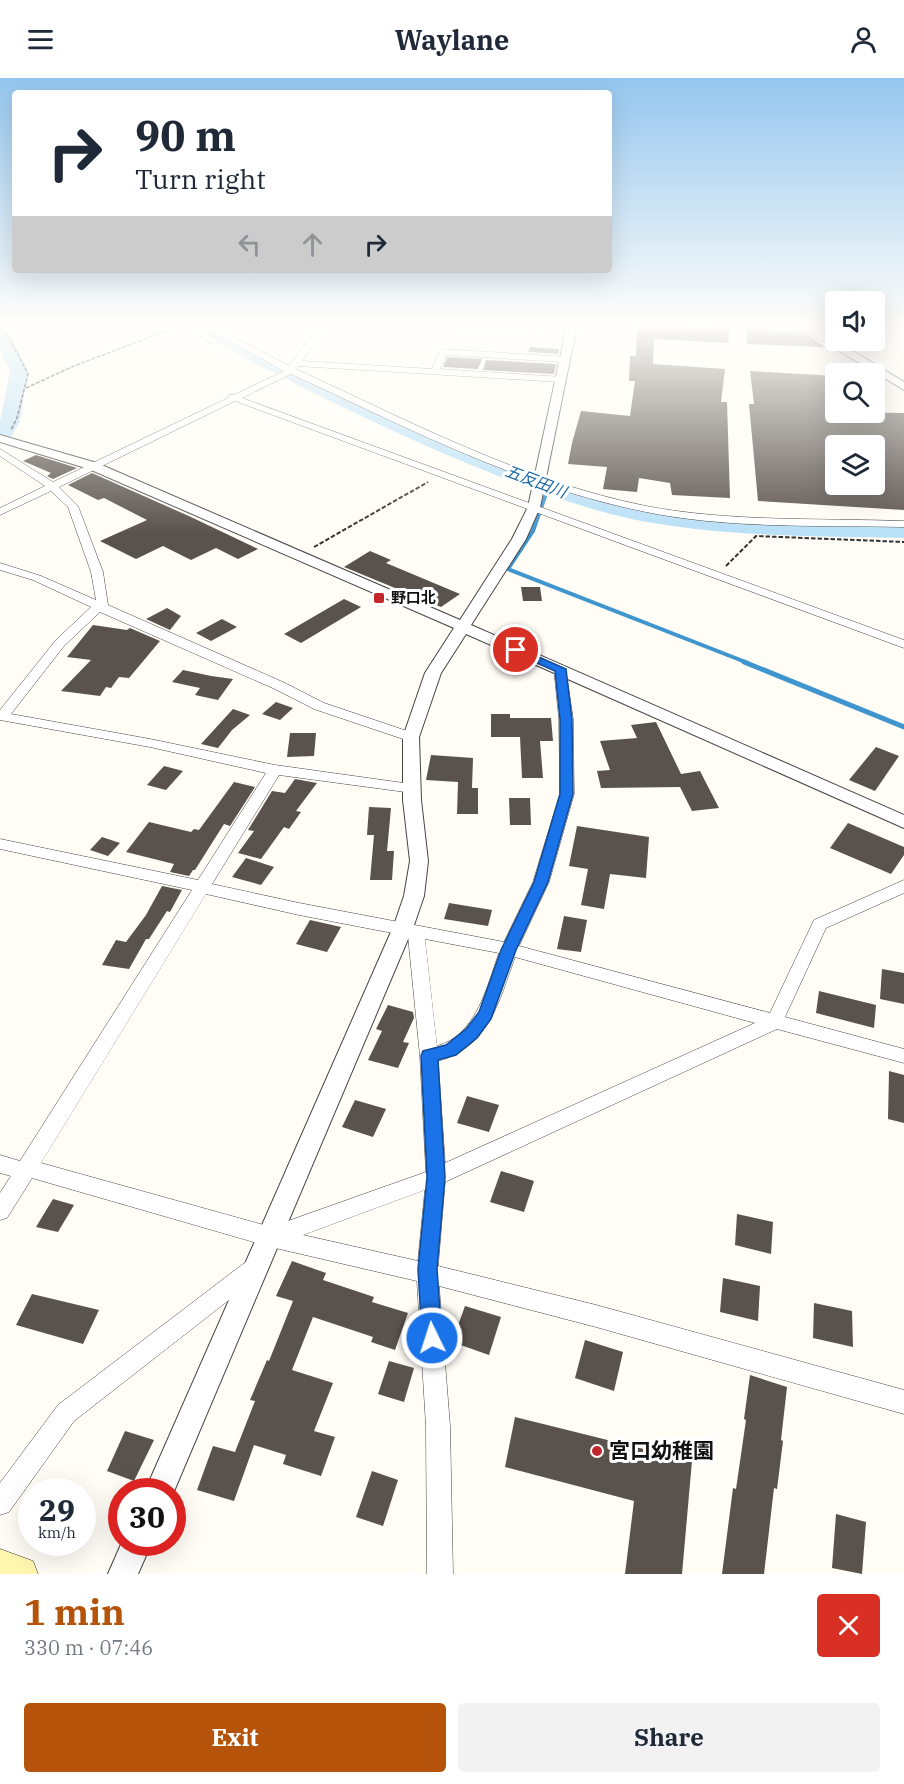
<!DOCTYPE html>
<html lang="en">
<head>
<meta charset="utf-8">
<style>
	:root { --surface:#fff; --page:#f2f2f3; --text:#1f2937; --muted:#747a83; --accent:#b45309 }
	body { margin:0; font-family:"IBM Plex Serif","Noto Sans JP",serif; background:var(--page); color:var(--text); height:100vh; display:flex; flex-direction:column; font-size:22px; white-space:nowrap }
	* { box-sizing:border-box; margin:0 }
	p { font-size:20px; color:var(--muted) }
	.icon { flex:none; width:33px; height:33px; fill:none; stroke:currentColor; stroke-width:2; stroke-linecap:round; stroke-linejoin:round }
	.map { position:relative; height:1496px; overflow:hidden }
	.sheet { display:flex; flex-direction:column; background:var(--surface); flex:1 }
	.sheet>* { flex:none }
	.top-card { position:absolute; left:12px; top:12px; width:600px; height:183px; border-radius:6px; box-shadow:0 6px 24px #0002; background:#fff; color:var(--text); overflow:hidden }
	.controls { position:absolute; left:825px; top:213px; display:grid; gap:12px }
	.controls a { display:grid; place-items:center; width:60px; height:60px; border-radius:6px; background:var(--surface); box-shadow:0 6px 24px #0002; font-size:30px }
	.speed { position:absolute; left:18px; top:1400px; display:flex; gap:12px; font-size:30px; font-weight:700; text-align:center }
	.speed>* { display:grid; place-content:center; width:78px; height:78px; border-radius:50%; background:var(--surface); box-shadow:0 6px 24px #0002; line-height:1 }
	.speed small { font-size:15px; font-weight:400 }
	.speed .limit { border:9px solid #d22; background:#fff; color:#111 }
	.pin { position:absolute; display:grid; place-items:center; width:51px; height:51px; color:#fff; margin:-26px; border:3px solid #fff; border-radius:50%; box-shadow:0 2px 6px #0007 }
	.me { position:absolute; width:66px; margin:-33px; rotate:356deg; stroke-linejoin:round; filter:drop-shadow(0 0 4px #0008) }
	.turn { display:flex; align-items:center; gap:21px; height:126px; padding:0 24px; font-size:27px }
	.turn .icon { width:78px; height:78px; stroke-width:2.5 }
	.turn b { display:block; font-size:42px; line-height:51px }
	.lanes { display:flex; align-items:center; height:57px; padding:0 24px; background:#0003; justify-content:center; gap:30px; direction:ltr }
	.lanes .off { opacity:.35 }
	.round { display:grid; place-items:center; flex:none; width:63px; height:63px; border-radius:6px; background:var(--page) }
	.headline { display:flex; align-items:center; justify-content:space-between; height:102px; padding:0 24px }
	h1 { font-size:36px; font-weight:800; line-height:45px; color:var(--accent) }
	.action { display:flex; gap:12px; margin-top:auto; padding:12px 24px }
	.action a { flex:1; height:69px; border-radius:6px; background:var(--accent); color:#fff; font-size:24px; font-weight:800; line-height:69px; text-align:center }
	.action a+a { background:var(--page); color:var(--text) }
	header { display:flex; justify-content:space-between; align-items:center; height:78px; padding:0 24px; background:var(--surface); font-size:27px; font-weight:800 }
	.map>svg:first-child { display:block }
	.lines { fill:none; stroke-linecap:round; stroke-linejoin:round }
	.stream-far1 { stroke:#3f96cf; stroke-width:4 }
	.stream { stroke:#3f96cf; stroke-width:5 }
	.river { fill:#b9e0f7; fill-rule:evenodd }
	.building { fill:#5a524d; fill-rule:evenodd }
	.minor-casing { stroke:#444; stroke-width:1 }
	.tertiary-casing { stroke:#444; stroke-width:2 }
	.secondary-casing { stroke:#333; stroke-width:1 }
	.path-far1 { stroke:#333; stroke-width:1.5; stroke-dasharray:4 1.5; stroke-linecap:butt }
	.path { stroke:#333; stroke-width:2; stroke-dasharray:4.5 2; stroke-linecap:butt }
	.minor { fill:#fff; fill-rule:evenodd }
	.tertiary { fill:#fff; fill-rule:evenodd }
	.secondary { fill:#fff6b0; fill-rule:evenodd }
	.route { fill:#1a73e8; stroke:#114b97; stroke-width:1.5 }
	.poi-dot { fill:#c4262e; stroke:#fff; stroke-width:2 }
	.labels { text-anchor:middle; stroke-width:6; stroke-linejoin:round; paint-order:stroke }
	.far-poi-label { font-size:15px; font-weight:bold; fill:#111; stroke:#fff; text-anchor:start }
	.far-water-label { font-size:16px; font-style:italic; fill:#1768a6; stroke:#fff }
	.near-poi-label { font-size:21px; font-weight:bold; fill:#111; stroke:#fff; text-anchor:start }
</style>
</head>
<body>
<header><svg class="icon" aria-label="menu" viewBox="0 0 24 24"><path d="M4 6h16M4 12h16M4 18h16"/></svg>Waylane<svg class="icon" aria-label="person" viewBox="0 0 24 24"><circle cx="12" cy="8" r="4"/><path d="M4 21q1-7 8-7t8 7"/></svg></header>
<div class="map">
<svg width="904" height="1496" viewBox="0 0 904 1496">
	<rect width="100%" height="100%" fill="#fffdf5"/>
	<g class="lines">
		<polyline class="stream-far1" points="548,410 533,453 508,491 748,585"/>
		<polyline class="stream" points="744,584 904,649"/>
		<g class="river">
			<path d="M188,247H208L300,294L400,341L511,388L600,419L637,428L702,438L770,443L904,446V460C815,458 724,459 636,442C571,428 509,403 447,377C360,339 274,296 190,251Z"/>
			<polygon points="0,248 6,249 9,253 28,293 20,343 11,360 0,361 0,343 10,293 0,272"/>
		</g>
	</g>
	<g class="building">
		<polygon points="637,247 730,250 728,265 654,261 653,286 725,291 721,324 727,324 730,420 672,417 670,405 639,400 637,414 603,411 607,389 568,386 572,365 581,333 630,338 635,303 629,303 630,278 636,278"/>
		<polygon points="746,252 807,256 825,269 747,266"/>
		<polygon points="530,269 559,271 558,276 528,274"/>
		<polygon points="447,279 482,281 478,291 443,289"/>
		<polygon points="486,282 556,286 554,296 483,292"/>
		<path d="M750,293L836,298V334L904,335V432L758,423L749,326H754ZM836,368H874V406H836Z"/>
		<polygon points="36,377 77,390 53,401 47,398 51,395 23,383"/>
		<polygon points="92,395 191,439 258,471 238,481 216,470 191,482 163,468 136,481 100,463 147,442 104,420 98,422 68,407"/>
		<polygon points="370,473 391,482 386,485 460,516 441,529 344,489"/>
		<polygon points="521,509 540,509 542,523 523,523"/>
		<polygon points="344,521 361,529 301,565 284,556"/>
		<polygon points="167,530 181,538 170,552 146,541"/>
		<polygon points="222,541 237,549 211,563 196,555"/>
		<polygon points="93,547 127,552 130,550 160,563 129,600 119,599 111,610 106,609 100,618 61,613 91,582 67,579"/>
		<polygon points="183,592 211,598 233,601 218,622 195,617 200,610 172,604"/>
		<polygon points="276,624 293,630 280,642 262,636"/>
		<polygon points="233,631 250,637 232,652 218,670 201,666"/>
		<polygon points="491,636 510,636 510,640 551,640 553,663 540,663 543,700 522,700 520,659 491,659"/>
		<polygon points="656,644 681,696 700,693 719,730 692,733 680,709 601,710 597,693 610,692 600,663 637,660 631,647"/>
		<polygon points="290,655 316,655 314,678 287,679"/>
		<polygon points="876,669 899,678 875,713 849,702"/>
		<polygon points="431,677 473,680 472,710 478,710 478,736 457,736 458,704 426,702"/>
		<polygon points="164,688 183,693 166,712 147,707"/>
		<polygon points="295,701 317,705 296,733 301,734 289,751 284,749 261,781 238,775 254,753 248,752 272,713 285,715"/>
		<polygon points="234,704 255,709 230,748 224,746 195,792 193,792 189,798 170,794 174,786 126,774 149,744 191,754 194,751 199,752"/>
		<polygon points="509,720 530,720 531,747 510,747"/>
		<polygon points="369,729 391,730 387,773 394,773 392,802 370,802 374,757 367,757"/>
		<polygon points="848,745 904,769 904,777 891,796 830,770"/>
		<polygon points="577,748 649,759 646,800 610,796 604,831 581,827 588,791 569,788"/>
		<polygon points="102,759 120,765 108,778 90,772"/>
		<polygon points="246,780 274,789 261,807 232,799"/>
		<polygon points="162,808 182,812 170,834 167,833 149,861 146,861 129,891 102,887 116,862 126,864 146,837"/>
		<polygon points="449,825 492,832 488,848 444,841"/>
		<polygon points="564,838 587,842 581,874 557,871"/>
		<polygon points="310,842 341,849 327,874 296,866"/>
		<polygon points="882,891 904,895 904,926 880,921"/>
		<polygon points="819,913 876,927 874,950 816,935"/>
		<polygon points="388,927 413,934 414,940 403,964 409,965 398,990 368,982 382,953 376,951"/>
		<polygon points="889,993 904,997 904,1045 888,1041"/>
		<polygon points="467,1018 499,1027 489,1054 457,1045"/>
		<polygon points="355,1022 386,1031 373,1059 342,1049"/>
		<polygon points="501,1093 534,1103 524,1134 490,1124"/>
		<polygon points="53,1121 74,1127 58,1154 36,1149"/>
		<polygon points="737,1136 773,1144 771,1176 735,1167"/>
		<polygon points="292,1183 326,1195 323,1202 374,1219 372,1224 408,1235 395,1272 371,1264 373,1259 313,1239 292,1292 333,1305 314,1353 335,1359 321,1398 283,1386 286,1377 254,1367 234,1423 197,1412 213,1368 235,1374 255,1323 250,1322 267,1282 269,1283 293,1223 276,1218"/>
		<polygon points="723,1200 760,1208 758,1243 720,1234"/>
		<polygon points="32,1216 99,1232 83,1266 16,1247"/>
		<polygon points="814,1225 852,1233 853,1269 813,1260"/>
		<polygon points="465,1228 501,1239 489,1277 452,1264"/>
		<polygon points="585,1262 623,1274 614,1313 575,1300"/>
		<polygon points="389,1283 414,1290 404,1324 378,1316"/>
		<polygon points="750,1297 787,1309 781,1362 783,1363 777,1411 774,1410 764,1496 722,1496 733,1410 736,1411 746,1342 744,1341"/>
		<polygon points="515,1339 692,1383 682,1496 625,1496 634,1423 505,1389"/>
		<polygon points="125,1353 154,1362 134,1403 107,1393"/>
		<polygon points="372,1393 398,1402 383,1448 356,1439"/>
		<polygon points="836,1436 866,1444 862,1496 832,1490"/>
	</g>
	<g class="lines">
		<defs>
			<g id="minor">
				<polygon points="182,247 192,247 220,264 213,266"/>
				<path d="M201,247H211L289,288L319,247H327L302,283L432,291L439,274L443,271L567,279L568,281L564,284L446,277L440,291L563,299V303L560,304L298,288L296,291C409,343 522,403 646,428C730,444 818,440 904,443V449C818,447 730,451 646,434C520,409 406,349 291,296L242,320L904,562V570L235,323L59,409L78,428L103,494L108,527L285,605L324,625L416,656L418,659L416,662H406L314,631L275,611L100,534L64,568L11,636L150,661L275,687L418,707L420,710L413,715L279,697L212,806L299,825L504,864L533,804L560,716L559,641L554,591L560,587L565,588L573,641L574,716L549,804L519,868L770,935L814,842L904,802V815L826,850L785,939L904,971V985L777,951L445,1104L438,1188L596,1227L904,1312V1336L596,1249L439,1208L450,1348L453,1496H427L426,1348L417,1203L271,1169L32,1100L7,1140L0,1142V1115L11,1098L0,1095V1077L20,1083L192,812L0,771V761L198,802L266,695L150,669L0,642V632L56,562L91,529L33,502L0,492V485L41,498L96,522L91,494L68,429L51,413L0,437V430L45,408L0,378V371L53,404L228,320L229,317H234L284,293ZM206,816L299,837L408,858L420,978L426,1094L271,1149L41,1085ZM425,861L499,875C487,909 476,958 437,968ZM515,879L755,945L445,1085L438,983C489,969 499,923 515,879ZM425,1112L418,1183L303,1157Z"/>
				<polygon points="457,247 532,252 534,247 542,247 539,255 535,257 459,253 455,251"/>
				<polygon points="254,1180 261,1183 265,1190 261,1197 74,1343 9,1434 0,1437 0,1405 58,1327 247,1183"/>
			</g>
			<g id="tertiary">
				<polygon points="0,247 11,247 0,251"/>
				<polygon points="567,247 577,247 540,429 526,461 471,547 904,737 904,750 466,556 441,595 419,659 421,722 428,783 424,818 414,847 172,1418 172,1413 145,1413 394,847 404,818 410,783 403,722 403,659 425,595 454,550 89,391 0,364 0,357 97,385 460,542 512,461 528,429"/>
				<polygon points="741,247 836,247 836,251 820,253 904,304 904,312 808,254 746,250"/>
				<polygon points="122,1464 152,1464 138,1496 108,1496"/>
			</g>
			<polygon id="secondary" points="0,1471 33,1483 38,1496 0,1496"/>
		</defs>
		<use href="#minor" class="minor-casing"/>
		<use href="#tertiary" class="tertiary-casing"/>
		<use href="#secondary" class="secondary-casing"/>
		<g class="path-far1">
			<polyline points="7,256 28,296 17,340 11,352"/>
			<polyline points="26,310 74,288 174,250"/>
		</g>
		<g class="path">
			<polyline points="314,469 428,404"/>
			<polyline points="726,488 756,458 904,464"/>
		</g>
		<use href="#minor" class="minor"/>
		<use href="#tertiary" class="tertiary"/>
		<use href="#secondary" class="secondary"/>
	</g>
	<linearGradient id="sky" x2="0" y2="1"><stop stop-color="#95c6ee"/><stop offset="0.54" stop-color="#fffefa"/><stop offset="1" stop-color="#fffefa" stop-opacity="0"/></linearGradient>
	<rect width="904" height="456" fill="url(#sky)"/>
	<polygon class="route" points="516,569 566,591 572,641 573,716 548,804 516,872 491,941 477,960 456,977 438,982 445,1099 437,1191 442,1260 439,1267 432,1270 425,1267 422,1260 418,1191 427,1099 421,978 423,973 446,967 466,951 479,934 501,872 534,804 560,716 560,641 555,593 512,574 512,570"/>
	<g class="poi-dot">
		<rect x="373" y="514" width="12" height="12" rx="3"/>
		<circle cx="597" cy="1373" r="6"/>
	</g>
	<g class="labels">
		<g class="far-poi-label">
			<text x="391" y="525">野口北</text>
		</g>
		<g class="far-water-label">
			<text transform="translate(536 403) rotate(21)" y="6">五反田川</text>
		</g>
		<g class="near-poi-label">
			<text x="609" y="1380">宮口幼稚園</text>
		</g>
	</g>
</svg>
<div class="controls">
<a><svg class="icon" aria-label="sound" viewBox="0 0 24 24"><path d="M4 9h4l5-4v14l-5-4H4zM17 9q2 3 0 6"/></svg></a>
<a><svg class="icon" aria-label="search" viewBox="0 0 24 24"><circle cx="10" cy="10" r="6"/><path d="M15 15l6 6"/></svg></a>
<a><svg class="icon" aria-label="layers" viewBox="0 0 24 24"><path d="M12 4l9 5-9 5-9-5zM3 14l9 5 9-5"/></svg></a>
</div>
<div class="speed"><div>29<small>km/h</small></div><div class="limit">30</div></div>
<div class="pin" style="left:516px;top:572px;background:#d93025"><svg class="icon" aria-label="arrive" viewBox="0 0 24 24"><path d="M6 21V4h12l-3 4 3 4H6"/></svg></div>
<svg class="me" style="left:432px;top:1260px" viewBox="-20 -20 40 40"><circle r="17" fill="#1a73e8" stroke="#fff" stroke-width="3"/><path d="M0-11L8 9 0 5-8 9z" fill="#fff"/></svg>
<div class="top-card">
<div class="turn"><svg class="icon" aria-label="right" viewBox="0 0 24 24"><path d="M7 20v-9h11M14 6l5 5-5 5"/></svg><div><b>90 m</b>Turn right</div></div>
<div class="lanes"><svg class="icon off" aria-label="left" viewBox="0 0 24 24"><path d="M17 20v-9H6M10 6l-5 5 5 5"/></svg><svg class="icon off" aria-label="ahead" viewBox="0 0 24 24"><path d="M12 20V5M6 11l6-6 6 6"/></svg><svg class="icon" aria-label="right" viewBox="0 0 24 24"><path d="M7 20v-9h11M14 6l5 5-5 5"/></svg></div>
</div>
</div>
<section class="sheet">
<div class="headline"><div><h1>1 min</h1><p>330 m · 07:46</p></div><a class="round" style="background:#d93025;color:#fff"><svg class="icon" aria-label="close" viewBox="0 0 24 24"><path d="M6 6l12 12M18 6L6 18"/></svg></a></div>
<div class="action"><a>Exit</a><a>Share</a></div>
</section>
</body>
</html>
